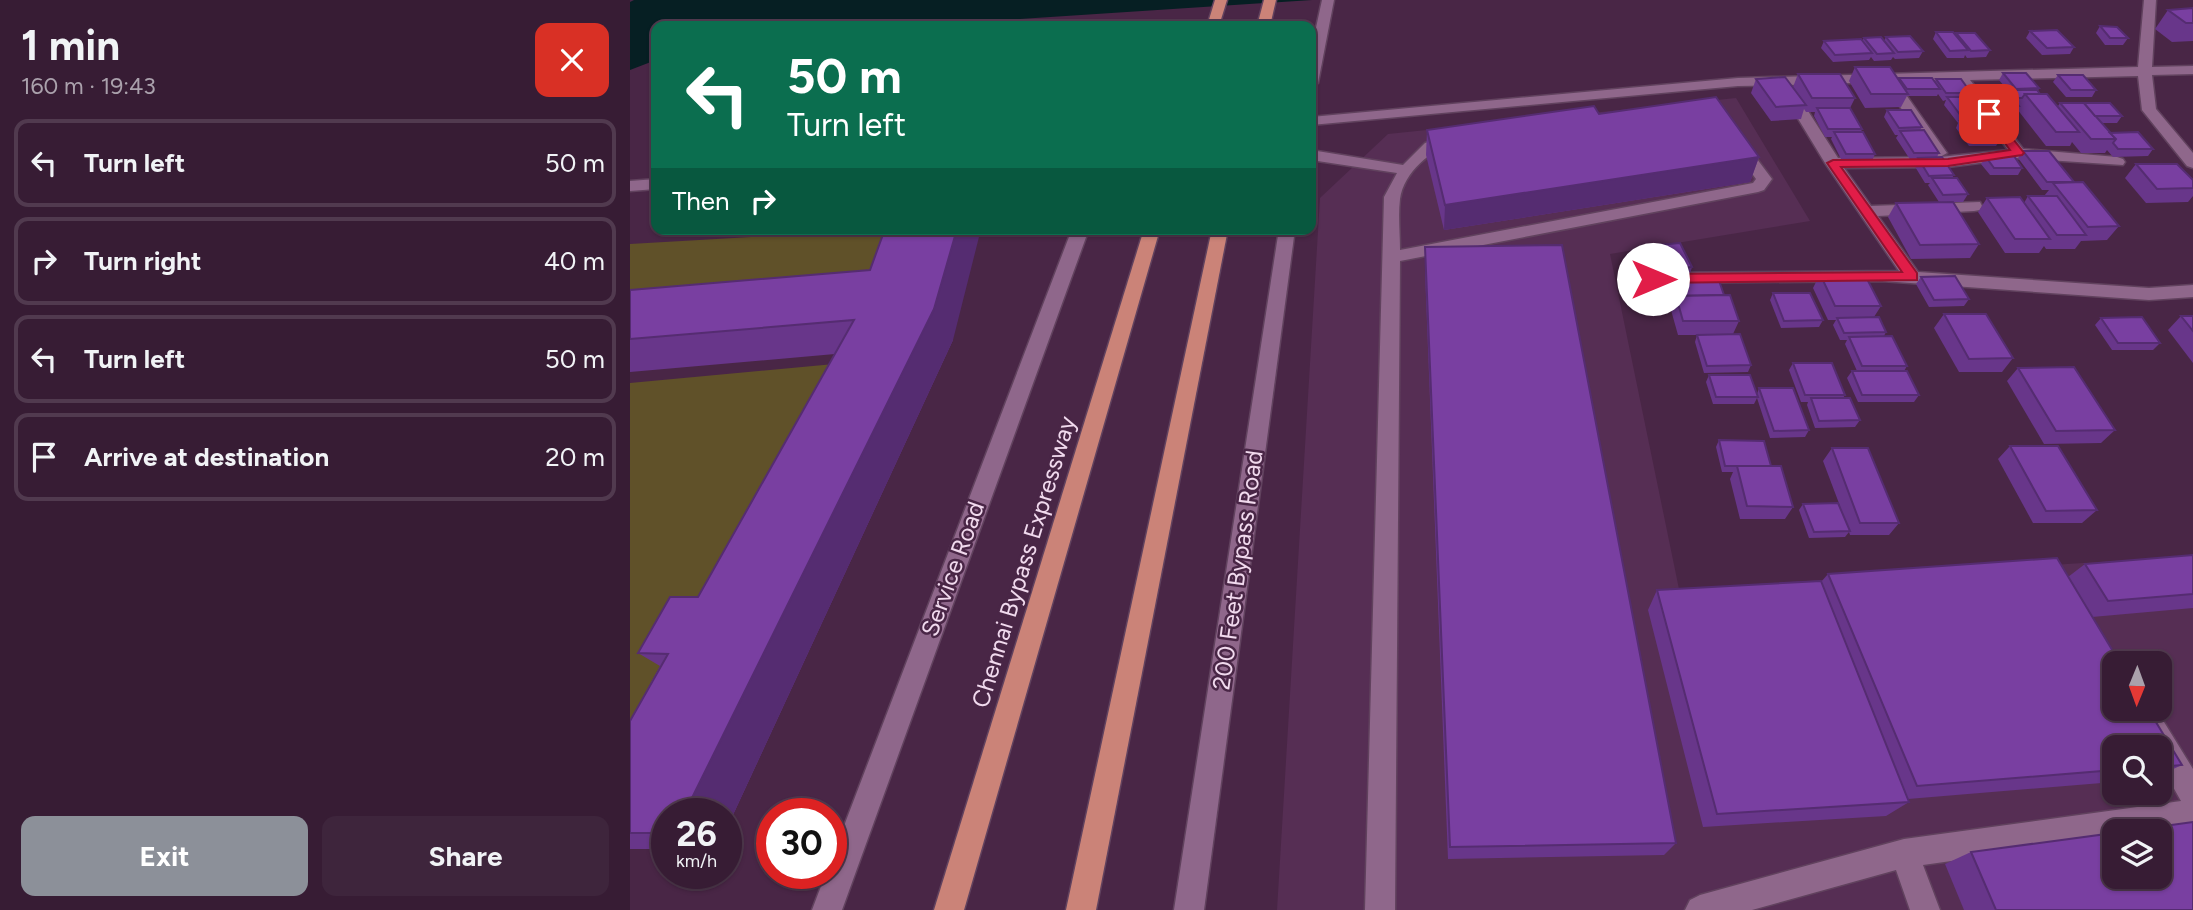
<!DOCTYPE html>
<html lang="en">
<head>
<meta charset="utf-8">
<style>
	:root { --surface:#371c34; --page:#3e253c; --text:#f1f3f6; --muted:#aaa1ac; --line:#513a4f; --accent:#8c9099 }
	body { margin:0; font-family:Figtree,sans-serif; background:var(--page); color:var(--text); height:100vh; display:flex; flex-direction:column; font-size:26px; white-space:nowrap }
	* { box-sizing:border-box; margin:0 }
	p { font-size:23px; color:var(--muted) }
	.icon { flex:none; width:38px; height:38px; fill:none; stroke:currentColor; stroke-width:2; stroke-linecap:round; stroke-linejoin:round }
	.map { position:relative; flex:1; overflow:hidden }
	.side { display:flex; flex-direction:column; background:var(--surface); width:630px }
	.side>* { flex:none }
	.top-card { position:absolute; left:21px; top:21px; width:665px; height:214px; border-radius:14px; box-shadow:0 2px 5px #0004,0 0 0 2px var(--line); background:#0b6e4f; color:#fff; overflow:hidden }
	.needle { width:46px; rotate:181deg }
	.fabs { position:absolute; left:1472px; top:651px; display:grid; gap:14px }
	.fabs a { display:grid; place-items:center; width:70px; height:70px; border-radius:14px; background:var(--surface); box-shadow:0 2px 5px #0004,0 0 0 2px var(--line); font-size:35px }
	.speed { position:absolute; left:21px; top:798px; display:flex; gap:14px; font-size:35px; font-weight:700; text-align:center }
	.speed>* { display:grid; place-content:center; width:91px; height:91px; border-radius:50%; background:var(--surface); box-shadow:0 2px 5px #0004,0 0 0 2px var(--line); line-height:1 }
	.speed small { font-size:18px; font-weight:400 }
	.speed .limit { border:10px solid #d22; background:#fff; color:#111 }
	.pin { position:absolute; display:grid; place-items:center; width:60px; height:60px; color:#fff; margin:-30px; border-radius:14px; box-shadow:0 4px 10px #0006 }
	.me { position:absolute; width:77px; margin:-38px; rotate:90deg; stroke-linejoin:round; filter:drop-shadow(0 0 5px #0008) }
	.turn { display:flex; align-items:center; gap:24px; height:147px; padding:0 21px; font-size:32px }
	.turn .icon { width:91px; height:91px; stroke-width:2.5 }
	.turn b { display:block; font-size:49px; line-height:60px }
	.then { display:flex; align-items:center; height:66px; padding:0 21px; background:#0003; gap:14px; font-size:26px }
	.round { display:grid; place-items:center; flex:none; width:74px; height:74px; border-radius:14px; background:var(--page) }
	.headline { display:flex; align-items:center; justify-content:space-between; height:119px; padding:0 21px }
	h1 { font-size:42px; font-weight:700; line-height:52px }
	.action { display:flex; gap:14px; margin-top:auto; padding:14px 21px }
	.action a { flex:1; height:80px; border-radius:14px; background:var(--accent); color:#fff; font-size:28px; font-weight:700; line-height:80px; text-align:center }
	.action a+a { background:var(--page); color:var(--text) }
	ul { padding:0; list-style:none }
	li { display:flex; align-items:center; gap:21px; height:88px; margin:0 14px 10px; padding:0 7px; border:4px solid var(--line); border-radius:14px }
	li div { flex:1 }
	li b { display:block; font-size:26px }
	li em { font-style:normal }
	main { display:flex; flex:1; min-height:0 }
	.map>svg:first-child { display:block }
	.built { fill:#562e54; fill-rule:evenodd }
	.green { fill:#605129 }
	.water { fill:#061f23 }
	.lines { fill:none; stroke-linecap:round; stroke-linejoin:round }
	.minor-casing { stroke:#61425e; stroke-width:3 }
	.highway-casing { stroke:#61425e; stroke-width:3 }
	.minor { fill:#8f678b; fill-rule:evenodd }
	.highway { fill:#cb8378; fill-rule:evenodd }
	.wall { fill:#68368a }
	.shaded-wall { fill:#552c71 }
	.building { fill:#793fa1; stroke:#552c71; stroke-width:2 }
	.route { fill:#e11d48; stroke:#92132f; stroke-width:2 }
	.labels { text-anchor:middle; stroke-width:5; stroke-linejoin:round; paint-order:stroke }
	.street-label { font-size:24px; fill:#f1daee; stroke:#492646 }
</style>
</head>
<body>
<main>
<section class="side">
<div class="headline"><div><h1>1 min</h1><p>160 m · 19:43</p></div><a class="round" style="background:#d93025;color:#fff"><svg class="icon" aria-label="close" viewBox="0 0 24 24"><path d="M6 6l12 12M18 6L6 18"/></svg></a></div>
<ul>
<li><svg class="icon" aria-label="left" viewBox="0 0 24 24"><path d="M17 20v-9H6M10 6l-5 5 5 5"/></svg><div><b>Turn left</b></div><em>50 m</em></li>
<li><svg class="icon" aria-label="right" viewBox="0 0 24 24"><path d="M7 20v-9h11M14 6l5 5-5 5"/></svg><div><b>Turn right</b></div><em>40 m</em></li>
<li><svg class="icon" aria-label="left" viewBox="0 0 24 24"><path d="M17 20v-9H6M10 6l-5 5 5 5"/></svg><div><b>Turn left</b></div><em>50 m</em></li>
<li><svg class="icon" aria-label="arrive" viewBox="0 0 24 24"><path d="M6 21V4h12l-3 4 3 4H6"/></svg><div><b>Arrive at destination</b></div><em>20 m</em></li>
</ul>
<div class="action"><a>Exit</a><a>Share</a></div>
</section>
<div class="map">
<svg width="1563" height="910" viewBox="0 0 1563 910">
	<rect width="100%" height="100%" fill="#492646"/>
	<path class="built" d="M1106,98L1180,221L980,254L1049,589L1563,556V910H647L690,198L758,134ZM1484,663H1530V709H1484ZM1484,747H1530V793H1484ZM1484,831H1530V877H1484Z"/>
	<g class="green">
		<polygon points="261,229 236,296 0,315 0,244"/>
		<polygon points="215,363 0,729 0,383"/>
	</g>
	<polygon class="water" points="4,0 682,0 282,26 26,26 26,60 0,70 0,2"/>
	<g class="lines">
		<defs>
			<g id="minor">
				<polygon points="692,0 704,0 688,83 681,87 681,51"/>
				<path d="M1514,0H1526L1522,67L1563,66V74L1522,75L1526,109L1563,153V168L1557,166L1512,110L1508,76L1340,80L1393,149L1487,157L1493,159L1495,162L1493,165L1388,158L1318,167L1214,168L1241,206L1350,202L1352,206L1350,210L1344,211L1248,216L1288,272L1519,288L1563,285V297L1519,300L1252,281L1017,283L1014,279L1023,273L1269,271L1195,163L1150,89L1156,85L1108,86L681,125V117L1108,78L1508,67ZM1326,80L1378,150L1310,157L1317,153L1267,82ZM1253,82L1304,156L1308,157L1208,158L1164,89L1158,85Z"/>
				<path d="M821,135L826,137L829,140L826,143C801,149 774,172 770,199C768,215 770,233 770,250L1123,183L1126,179L1102,146L1110,141L1115,143L1142,179L1134,190L1128,192L770,261L765,910H735L754,197L767,173L681,160V150L773,165L795,143Z"/>
				<polygon points="26,179 26,189 0,191 0,181"/>
				<polygon points="442,229 459,229 212,910 182,910 196,873 201,873 201,860"/>
				<polygon points="649,229 665,229 574,910 544,910"/>
				<polygon points="1499,709 1526,709 1563,769 1563,827 1530,831 1484,831 1484,838 1293,865 1310,910 1280,910 1266,870 1122,910 1055,910 1060,900 1070,895 1274,839 1551,801 1530,764 1530,747 1520,747"/>
			</g>
			<g id="highway">
				<polygon points="585,0 597,0 589,26 577,26"/>
				<polygon points="634,0 646,0 640,26 627,26"/>
				<polygon points="514,229 530,229 334,910 304,910"/>
				<polygon points="582,229 598,229 466,910 436,910"/>
			</g>
		</defs>
		<use href="#minor" class="minor-casing"/>
		<use href="#highway" class="highway-casing"/>
		<use href="#minor" class="minor"/>
		<use href="#highway" class="highway"/>
	</g>
	<g class="wall">
		<polygon points="1563,8 1563,41 1542,42 1525,29 1538,10"/>
		<polygon points="1470,26 1498,38 1493,45 1475,45 1466,33"/>
		<polygon points="1400,31 1444,47 1440,54 1412,55 1396,38"/>
		<polygon points="1306,32 1326,35 1326,33 1360,50 1356,57 1337,58 1335,55 1334,58 1317,58 1303,39"/>
		<polygon points="1256,37 1293,51 1289,58 1265,59 1263,57 1261,60 1244,61 1241,57 1239,60 1203,62 1191,48 1194,41 1232,41 1234,38 1254,41"/>
		<polygon points="1225,67 1268,80 1269,78 1305,82 1306,79 1341,93 1339,97 1357,116 1354,120 1371,139 1366,146 1339,146 1326,128 1328,123 1314,105 1316,100 1313,101 1308,94 1307,96 1277,96 1271,107 1235,108 1219,81"/>
		<polygon points="1373,73 1409,88 1408,91 1410,94 1428,106 1430,103 1492,116 1487,123 1472,123 1480,133 1523,149 1518,156 1483,157 1477,150 1475,153 1451,153 1442,142 1440,146 1416,146 1387,109 1384,113 1362,113 1351,99 1355,91 1379,94 1380,93 1369,80"/>
		<polygon points="1168,74 1225,98 1220,108 1232,129 1231,132 1245,154 1242,161 1212,161 1201,139 1202,137 1195,137 1184,116 1185,112 1176,112 1174,109 1171,119 1141,121 1121,93 1126,79 1163,87"/>
		<polygon points="1428,75 1466,90 1462,97 1436,97 1423,82"/>
		<polygon points="1257,110 1292,127 1290,130 1309,153 1307,157 1324,175 1322,178 1338,194 1333,202 1309,202 1298,185 1300,183 1295,183 1284,165 1286,161 1281,161 1266,138 1268,135 1265,135 1254,117"/>
		<polygon points="969,114 1129,157 1120,182 814,230 796,155 797,130"/>
		<polygon points="1393,151 1444,182 1489,226 1477,240 1451,241 1445,249 1416,249 1414,246 1409,253 1375,253 1348,212 1357,198 1394,203 1398,196 1414,196 1419,190 1412,190 1388,158"/>
		<polygon points="1356,157 1392,168 1388,175 1360,175 1351,164"/>
		<polygon points="1506,164 1563,180 1563,196 1558,202 1516,203 1495,178"/>
		<polygon points="1266,203 1349,244 1340,258 1281,259 1258,217"/>
		<polygon points="1015,246 1062,267 1060,274 1042,276 1094,295 1109,321 1103,334 1121,365 1118,372 1074,373 1065,342 1067,335 1048,335 1041,310 1043,303 1041,303 1035,283 1037,276 1024,278 1013,253"/>
		<polygon points="795,247 1046,843 1034,855 818,859 795,272"/>
		<polygon points="240,270 323,340 96,830 96,814 37,814 37,849 0,849 0,721 30,666 8,653 68,597 205,354 0,372 0,290"/>
		<polygon points="1190,274 1251,306 1244,317 1256,332 1254,336 1277,366 1274,371 1289,395 1284,402 1228,402 1217,378 1222,371 1227,371 1215,344 1217,340 1210,340 1203,325 1206,320 1198,320 1183,288"/>
		<polygon points="1291,277 1339,299 1334,306 1299,307 1286,284"/>
		<polygon points="1143,293 1193,320 1189,327 1151,328 1140,300"/>
		<polygon points="1314,314 1383,358 1372,372 1329,372 1304,328"/>
		<polygon points="1551,316 1563,316 1563,363 1538,330"/>
		<polygon points="1471,318 1530,343 1523,350 1482,350 1465,325"/>
		<polygon points="1163,363 1215,395 1213,398 1230,420 1225,427 1185,428 1177,405 1178,402 1171,402 1159,370"/>
		<polygon points="1388,368 1485,430 1471,443 1414,444 1377,381"/>
		<polygon points="1079,375 1127,394 1129,388 1179,430 1175,437 1140,438 1127,398 1124,404 1083,404 1076,382"/>
		<polygon points="1089,440 1141,466 1163,507 1155,519 1110,519 1100,479 1103,472 1092,472 1086,447"/>
		<polygon points="1380,446 1467,510 1452,523 1403,523 1368,459"/>
		<polygon points="1202,448 1269,523 1259,535 1220,535 1219,532 1215,537 1179,538 1169,510 1173,504 1210,506 1193,461"/>
		<polygon points="1563,555 1563,608 1462,617 1552,765 1530,775 1530,747 1484,747 1484,782 1278,799 1279,802 1256,816 1073,827 1018,610 1027,590 1191,582 1198,574 1438,577 1455,564"/>
		<polygon points="1341,852 1563,910 1334,910 1315,864"/>
	</g>
	<g class="shaded-wall">
		<polygon points="1129,157 1120,182 814,230 815,205"/>
		<polygon points="327,229 351,229 323,340 96,830 96,814 54,814"/>
	</g>
	<g class="building">
		<polygon points="1563,8 1563,23 1556,23 1538,10"/>
		<polygon points="1470,26 1487,27 1498,38 1480,38"/>
		<polygon points="1427,30 1444,47 1417,48 1400,31"/>
		<polygon points="1306,32 1323,32 1338,50 1320,51"/>
		<polygon points="1326,33 1345,33 1360,50 1341,51"/>
		<polygon points="1280,36 1293,51 1268,52 1256,37"/>
		<polygon points="1251,37 1264,53 1247,54 1234,38"/>
		<polygon points="1231,39 1242,53 1205,55 1194,41"/>
		<polygon points="1225,67 1260,67 1278,94 1241,94"/>
		<polygon points="1373,73 1396,73 1409,88 1386,89"/>
		<polygon points="1168,74 1210,74 1225,98 1182,98"/>
		<polygon points="1428,75 1453,75 1466,90 1441,90"/>
		<polygon points="1155,77 1176,105 1146,107 1126,79"/>
		<polygon points="1269,78 1302,78 1310,89 1277,89"/>
		<polygon points="1306,79 1331,79 1341,93 1316,93"/>
		<polygon points="1382,90 1407,90 1410,94 1395,94 1392,98 1388,98"/>
		<polygon points="1355,91 1377,91 1389,106 1366,106"/>
		<polygon points="1395,94 1417,94 1449,132 1426,132"/>
		<polygon points="1086,97 1129,157 815,205 797,130 964,106 969,114"/>
		<polygon points="1317,97 1343,97 1357,116 1331,116"/>
		<polygon points="1430,103 1454,103 1486,139 1461,139"/>
		<polygon points="1454,103 1480,103 1492,116 1465,116"/>
		<polygon points="1187,108 1220,108 1232,129 1198,129"/>
		<polygon points="1257,110 1281,110 1292,127 1269,128"/>
		<polygon points="1357,120 1371,139 1343,139 1330,121"/>
		<polygon points="1294,130 1309,153 1284,153 1270,131"/>
		<polygon points="1204,132 1233,132 1245,154 1216,154"/>
		<polygon points="1508,132 1523,149 1488,149 1483,143 1486,139 1480,133"/>
		<polygon points="1393,151 1419,151 1444,182 1417,182"/>
		<polygon points="1384,156 1392,168 1364,168 1356,157"/>
		<polygon points="1312,157 1324,175 1299,176 1288,158"/>
		<polygon points="1506,164 1547,164 1563,180 1563,188 1527,189"/>
		<polygon points="1302,178 1327,178 1338,194 1313,195"/>
		<polygon points="1453,182 1489,226 1458,227 1423,183"/>
		<polygon points="1398,196 1427,196 1456,235 1427,235"/>
		<polygon points="1390,197 1420,239 1385,239 1357,198"/>
		<polygon points="1323,202 1349,244 1290,245 1266,203"/>
		<polygon points="255,229 327,229 304,309 54,814 37,814 37,833 0,833 0,721 38,654 8,653 40,597 68,597 224,320 0,339 0,290 240,270"/>
		<polygon points="1050,243 1062,267 1026,270 1015,246"/>
		<polygon points="932,245 1046,843 820,847 795,247"/>
		<polygon points="1234,273 1251,306 1205,306 1190,274"/>
		<polygon points="1087,275 1094,295 1043,296 1037,276"/>
		<polygon points="1325,276 1339,299 1304,300 1291,277"/>
		<polygon points="1143,293 1180,293 1193,320 1154,321"/>
		<polygon points="1100,295 1109,321 1053,321 1046,296"/>
		<polygon points="1314,314 1356,314 1383,358 1339,359"/>
		<polygon points="1551,316 1563,316 1563,331"/>
		<polygon points="1249,317 1256,332 1214,333 1207,318"/>
		<polygon points="1512,317 1530,343 1488,343 1471,318"/>
		<polygon points="1110,334 1121,365 1077,366 1067,335"/>
		<polygon points="1262,336 1277,366 1232,366 1219,337"/>
		<polygon points="1163,363 1202,363 1215,395 1175,395"/>
		<polygon points="1444,367 1485,430 1426,431 1388,368"/>
		<polygon points="1222,371 1277,371 1289,395 1232,395"/>
		<polygon points="1079,375 1120,375 1128,397 1086,397"/>
		<polygon points="1129,388 1163,388 1179,430 1144,431"/>
		<polygon points="1181,398 1220,398 1230,420 1189,421"/>
		<polygon points="1089,440 1134,441 1141,466 1095,466"/>
		<polygon points="1380,446 1428,446 1467,510 1416,511"/>
		<polygon points="1202,448 1238,448 1269,523 1230,523"/>
		<polygon points="1107,466 1151,466 1163,507 1117,506"/>
		<polygon points="1208,503 1220,531 1184,532 1173,504"/>
		<polygon points="1563,555 1563,594 1478,601 1455,564"/>
		<polygon points="1427,558 1490,663 1484,663 1484,709 1518,709 1552,765 1530,767 1530,747 1484,747 1484,770 1287,786 1198,574"/>
		<polygon points="1191,581 1279,802 1087,814 1027,590"/>
		<polygon points="1563,822 1563,910 1366,910 1341,852 1484,833 1484,877 1530,877 1530,831 1498,831"/>
	</g>
	<polygon class="route" points="1355,112 1362,112 1394,153 1392,155 1318,166 1211,167 1287,273 1287,280 1023,283 1017,279 1023,274 1272,272 1197,163 1203,160 1318,159 1380,150 1353,114"/>
	<g class="labels">
		<g class="street-label">
			<text transform="translate(394 562) rotate(-73)" y="8">Chennai Bypass Expressway</text>
			<text transform="translate(323 569) rotate(-70)" y="8">Service Road</text>
			<text transform="translate(608 570) rotate(-82)" y="8">200 Feet Bypass Road</text>
		</g>
	</g>
</svg>
<div class="fabs">
<a><svg class="needle" viewBox="-14 -14 28 28"><path d="M0-13l5 13h-10z" fill="#e53935"/><path d="M0 13l5-13h-10z" fill="#aaa1ac"/></svg></a>
<a><svg class="icon" aria-label="search" viewBox="0 0 24 24"><circle cx="10" cy="10" r="6"/><path d="M15 15l6 6"/></svg></a>
<a><svg class="icon" aria-label="layers" viewBox="0 0 24 24"><path d="M12 4l9 5-9 5-9-5zM3 14l9 5 9-5"/></svg></a>
</div>
<div class="speed"><div>26<small>km/h</small></div><div class="limit">30</div></div>
<div class="pin" style="left:1359px;top:114px;background:#d93025"><svg class="icon" aria-label="arrive" viewBox="0 0 24 24"><path d="M6 21V4h12l-3 4 3 4H6"/></svg></div>
<svg class="me" style="left:1023px;top:279px" viewBox="-20 -20 40 40"><circle r="19" fill="#fff"/><path d="M0-13L10 11 0 6-10 11z" fill="#e11d48"/></svg>
<div class="top-card">
<div class="turn"><svg class="icon" aria-label="left" viewBox="0 0 24 24"><path d="M17 20v-9H6M10 6l-5 5 5 5"/></svg><div><b>50 m</b>Turn left</div></div>
<div class="then">Then<svg class="icon" aria-label="right" viewBox="0 0 24 24"><path d="M7 20v-9h11M14 6l5 5-5 5"/></svg></div>
</div>
</div>
</main>
</body>
</html>
